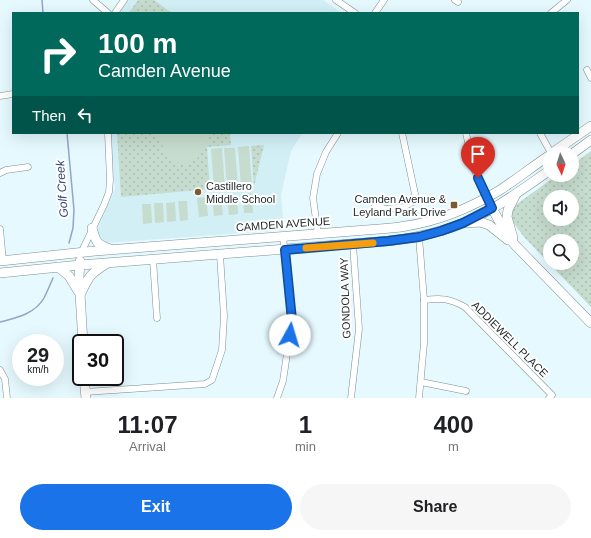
<!DOCTYPE html>
<html lang="en">
<head>
<meta charset="utf-8">
<style>
	:root { --surface:#fff; --page:#f6f6f6; --text:#202124; --muted:#757577; --accent:#1a73e8 }
	body { margin:0; font-family:Arial,sans-serif; background:var(--page); color:var(--text); height:100vh; display:flex; flex-direction:column; font-size:15px; white-space:nowrap }
	* { box-sizing:border-box; margin:0 }
	p { font-size:13px; color:var(--muted) }
	.icon { flex:none; width:22px; height:22px; fill:none; stroke:currentColor; stroke-width:2; stroke-linecap:round; stroke-linejoin:round }
	.map { position:relative; height:398px; overflow:hidden }
	.details { display:flex; flex-direction:column; background:var(--surface); flex:1 }
	.details>* { flex:none }
	.top-card { position:absolute; left:12px; top:12px; width:567px; height:122px; border-radius:0px; box-shadow:0 4px 16px #0002; background:#00695c; color:#fff; overflow:hidden }
	.needle { width:26px; rotate:176deg }
	.controls { position:absolute; left:543px; top:146px; display:grid; gap:8px }
	.controls a { display:grid; place-items:center; width:36px; height:36px; border-radius:50%; background:var(--surface); box-shadow:0 4px 16px #0002; font-size:20px }
	.speed { position:absolute; left:12px; top:334px; display:flex; gap:8px; font-size:20px; font-weight:700; text-align:center }
	.speed>* { display:grid; place-content:center; width:52px; height:52px; border-radius:50%; background:var(--surface); box-shadow:0 4px 16px #0002; line-height:1 }
	.speed small { font-size:10px; font-weight:400 }
	.speed .limit { border:2px solid #111; border-radius:6px; background:#fff; color:#111 }
	.pin { position:absolute; display:grid; place-items:center; width:34px; height:34px; color:#fff; margin:-41px -17px; border-radius:50% 50% 50% 0; rotate:-45deg; box-shadow:0 0 4px #0007 }
	.pin .icon { rotate:45deg }
	.me { position:absolute; width:44px; margin:-22px; rotate:6deg; stroke-linejoin:round; filter:drop-shadow(0 0 3px #0008) }
	.turn { display:flex; align-items:center; gap:14px; height:84px; padding:0 20px; font-size:18px }
	.turn .icon { width:52px; height:52px; stroke-width:2.5 }
	.turn b { display:block; font-size:28px; line-height:34px }
	.then { display:flex; align-items:center; height:38px; padding:0 20px; background:#0003; gap:8px; font-size:15px }
	.eta { display:flex; justify-content:space-evenly; align-items:center; height:68px; text-align:center }
	.eta b { font-size:24px; font-weight:600; line-height:28px }
	.cta { display:flex; gap:8px; margin-top:auto; padding:8px 20px }
	.cta a { flex:1; height:46px; border-radius:24px; background:var(--accent); color:#fff; font-size:16px; font-weight:600; line-height:46px; text-align:center }
	.cta a+a { background:var(--page); color:var(--text) }
	.map>svg:first-child { display:block }
	.built { fill:#d2eff6 }
	.green { fill:url(#green-dots); fill-rule:evenodd }
	.pitch { fill:#c6dcce }
	.lines { fill:none; stroke-linecap:round; stroke-linejoin:round }
	.stream { stroke:#97a3c2; stroke-width:1.5 }
	.street-casing { stroke:#7c8f93; stroke-width:7 }
	.secondary-casing { stroke:#7c8f93; stroke-width:10 }
	.street { stroke:#fff; stroke-width:6 }
	.secondary { stroke:#fff; stroke-width:9 }
	.route-casing { stroke:#114b97; stroke-width:10 }
	.route { stroke:#1a73e8; stroke-width:7 }
	.slow { stroke:#f59e0b; stroke-width:7 }
	.poi-dot { fill:#7b5c31; stroke:#fff; stroke-width:1.5 }
	.labels { text-anchor:middle; stroke-width:4; stroke-linejoin:round; paint-order:stroke }
	.poi-label { font-size:11px; fill:#1e2628; stroke:#fff; text-anchor:start }
	.street-label { font-size:11px; fill:#1e2628; stroke:#fff }
	.water-label { font-size:12px; font-style:italic; fill:#354470; stroke:#fff }
</style>
</head>
<body>
<div class="map">
<svg width="591" height="398" viewBox="0 0 591 398">
	<defs>
		<pattern id="green-dots" width="8" height="8" patternUnits="userSpaceOnUse"><rect width="8" height="8" fill="#c6dcce"/><path d="M2 2h.1M6 6h.1" fill="none" stroke="#aabdb1" stroke-width="1.8" stroke-linecap="round"/></pattern>
	</defs>
	<rect width="100%" height="100%" fill="#e5f9fe"/>
	<g class="built">
		<polygon points="124,0 323,0 342,13 116,13"/>
		<polygon points="109,133 302,133 291,151 281,195 284,230 91,244 115,189"/>
	</g>
	<g class="green">
		<polygon points="138,0 154,0 172,13 129,13"/>
		<polygon points="117,133 230,133 231,145 207,147 210,189 121,197"/>
		<polygon points="264,145 254,186 251,146"/>
		<path d="M591,151V307L524,237L510,218L513,207L557,175H572V165ZM550,197H572V219H550ZM550,241H572V263H550Z"/>
	</g>
	<g class="pitch">
		<polygon points="156,133 212,133 197,159 181,165 168,155 157,137"/>
		<polygon points="249,146 252,186 241,187 238,147"/>
		<polygon points="222,148 225,188 214,189 211,149"/>
		<polygon points="224,148 235,148 238,187 227,188"/>
		<polygon points="252,193 253,213 244,213 243,194"/>
		<polygon points="227,195 237,195 238,214 229,215"/>
		<polygon points="212,196 221,196 223,215 214,216"/>
		<polygon points="206,197 208,216 199,217 197,198"/>
		<polygon points="178,201 187,201 188,220 180,221"/>
		<polygon points="175,202 176,221 167,222 166,203"/>
		<polygon points="154,203 163,203 164,222 155,223"/>
		<polygon points="142,204 151,204 152,223 143,224"/>
	</g>
	<g class="lines">
		<g class="stream">
			<polyline points="42,0 43,13"/>
			<polyline points="67,133 74,210 73,228 69,243"/>
			<path d="M0,322C16,318 35,314 44,298C47,292 50,285 53,278"/>
		</g>
		<defs>
			<g id="street">
				<polyline points="93,0 108,13"/>
				<polyline points="336,0 355,13"/>
				<polyline points="455,0 458,2"/>
				<polyline points="115,13 124,0"/>
				<polyline points="375,13 384,0"/>
				<polyline points="551,13 567,0"/>
				<polyline points="587,70 591,78"/>
				<polyline points="0,96 13,94"/>
				<polyline points="466,133 474,169 487,197"/>
				<polyline points="540,133 551,153"/>
				<polyline points="0,173 6,170 28,167"/>
				<polyline points="375,205 385,209 404,207 413,202 415,194 402,133"/>
				<polyline points="0,229 3,261"/>
				<polyline points="318,234 313,198 317,174 326,152 338,133"/>
				<polyline points="419,237 424,300 424,343 419,398"/>
				<polyline points="81,253 104,205 109,192 110,180 108,133"/>
				<polyline points="153,260 157,318"/>
				<path d="M424,300C441,298 449,298 465,307L552,395L549,398"/>
				<polyline points="0,370 5,379 7,398"/>
				<polyline points="421,382 466,391"/>
				<polyline points="85,392 205,384 212,380 222,350 224,316 220,255"/>
				<polyline points="277,398 283,381 292,319 283,237"/>
				<polyline points="351,398 359,329 353,244"/>
			</g>
			<g id="secondary">
				<polyline points="552,153 591,126"/>
				<polyline points="572,154 591,140"/>
				<polyline points="489,203 507,235 515,245 591,323"/>
				<polyline points="466,223 480,222 489,225 508,240"/>
				<path d="M92,228C96,242 96,244 110,249"/>
				<polyline points="513,238 507,217 508,210 516,194"/>
				<path d="M0,261L95,251L379,229C388,228 397,228 406,226C439,221 472,207 500,190C517,179 533,166 550,155"/>
				<polyline points="80,261 79,277 83,343"/>
				<polyline points="58,267 69,276 78,291"/>
				<path d="M0,273L80,265L388,241C406,239 423,236 440,231C481,220 516,194 550,170"/>
				<path d="M81,293C89,276 90,274 106,264"/>
				<polyline points="84,377 86,398"/>
			</g>
		</defs>
		<use href="#street" class="street-casing"/>
		<use href="#secondary" class="secondary-casing"/>
		<use href="#street" class="street"/>
		<use href="#secondary" class="secondary"/>
	</g>
	<g class="lines">
		<defs>
			<polyline id="route" points="290,335 292,320 285,250 388,241 419,237 441,231 463,223 492,208 478,178"/>
		</defs>
		<use href="#route" class="route-casing"/>
		<use href="#route" class="route"/>
		<polyline class="slow" points="306,248 373,243"/>
	</g>
	<g class="poi-dot">
		<circle cx="198" cy="192" r="4"/>
		<rect x="450" y="201" width="8" height="8" rx="2"/>
	</g>
	<g class="labels">
		<g class="poi-label">
			<text x="206" y="190">Castillero<tspan x="206" dy="13">Middle School</tspan></text>
			<text x="446" y="203" text-anchor="end">Camden Avenue &amp;<tspan x="446" dy="13">Leyland Park Drive</tspan></text>
		</g>
		<g class="street-label">
			<text transform="translate(283 224) rotate(-4)" y="4">CAMDEN AVENUE</text>
			<text transform="translate(345 298) rotate(-92)" y="4">GONDOLA WAY</text>
			<text transform="translate(510 339) rotate(45)" y="4">ADDIEWELL PLACE</text>
		</g>
		<g class="water-label">
			<text transform="translate(62 189) rotate(-94)" y="4">Golf Creek</text>
		</g>
	</g>
</svg>
<div class="controls">
<a><svg class="needle" viewBox="-14 -14 28 28"><path d="M0-13l5 13h-10z" fill="#e53935"/><path d="M0 13l5-13h-10z" fill="#757577"/></svg></a>
<a><svg class="icon" aria-label="sound" viewBox="0 0 24 24"><path d="M4 9h4l5-4v14l-5-4H4zM17 9q2 3 0 6"/></svg></a>
<a><svg class="icon" aria-label="search" viewBox="0 0 24 24"><circle cx="10" cy="10" r="6"/><path d="M15 15l6 6"/></svg></a>
</div>
<div class="speed"><div>29<small>km/h</small></div><div class="limit">30</div></div>
<div class="pin" style="left:478px;top:178px;background:#d93025"><svg class="icon" aria-label="arrive" viewBox="0 0 24 24"><path d="M6 21V4h12l-3 4 3 4H6"/></svg></div>
<svg class="me" style="left:290px;top:335px" viewBox="-20 -20 40 40"><circle r="19" fill="#fff"/><path d="M0-13L10 11 0 6-10 11z" fill="#1a73e8"/></svg>
<div class="top-card">
<div class="turn"><svg class="icon" aria-label="right" viewBox="0 0 24 24"><path d="M7 20v-9h11M14 6l5 5-5 5"/></svg><div><b>100 m</b>Camden Avenue</div></div>
<div class="then">Then<svg class="icon" aria-label="left" viewBox="0 0 24 24"><path d="M17 20v-9H6M10 6l-5 5 5 5"/></svg></div>
</div>
</div>
<section class="details">
<div class="eta">
<div><b>11:07</b><p>Arrival</p></div>
<div><b>1</b><p>min</p></div>
<div><b>400</b><p>m</p></div>
</div>
<div class="cta"><a>Exit</a><a>Share</a></div>
</section>
</body>
</html>
